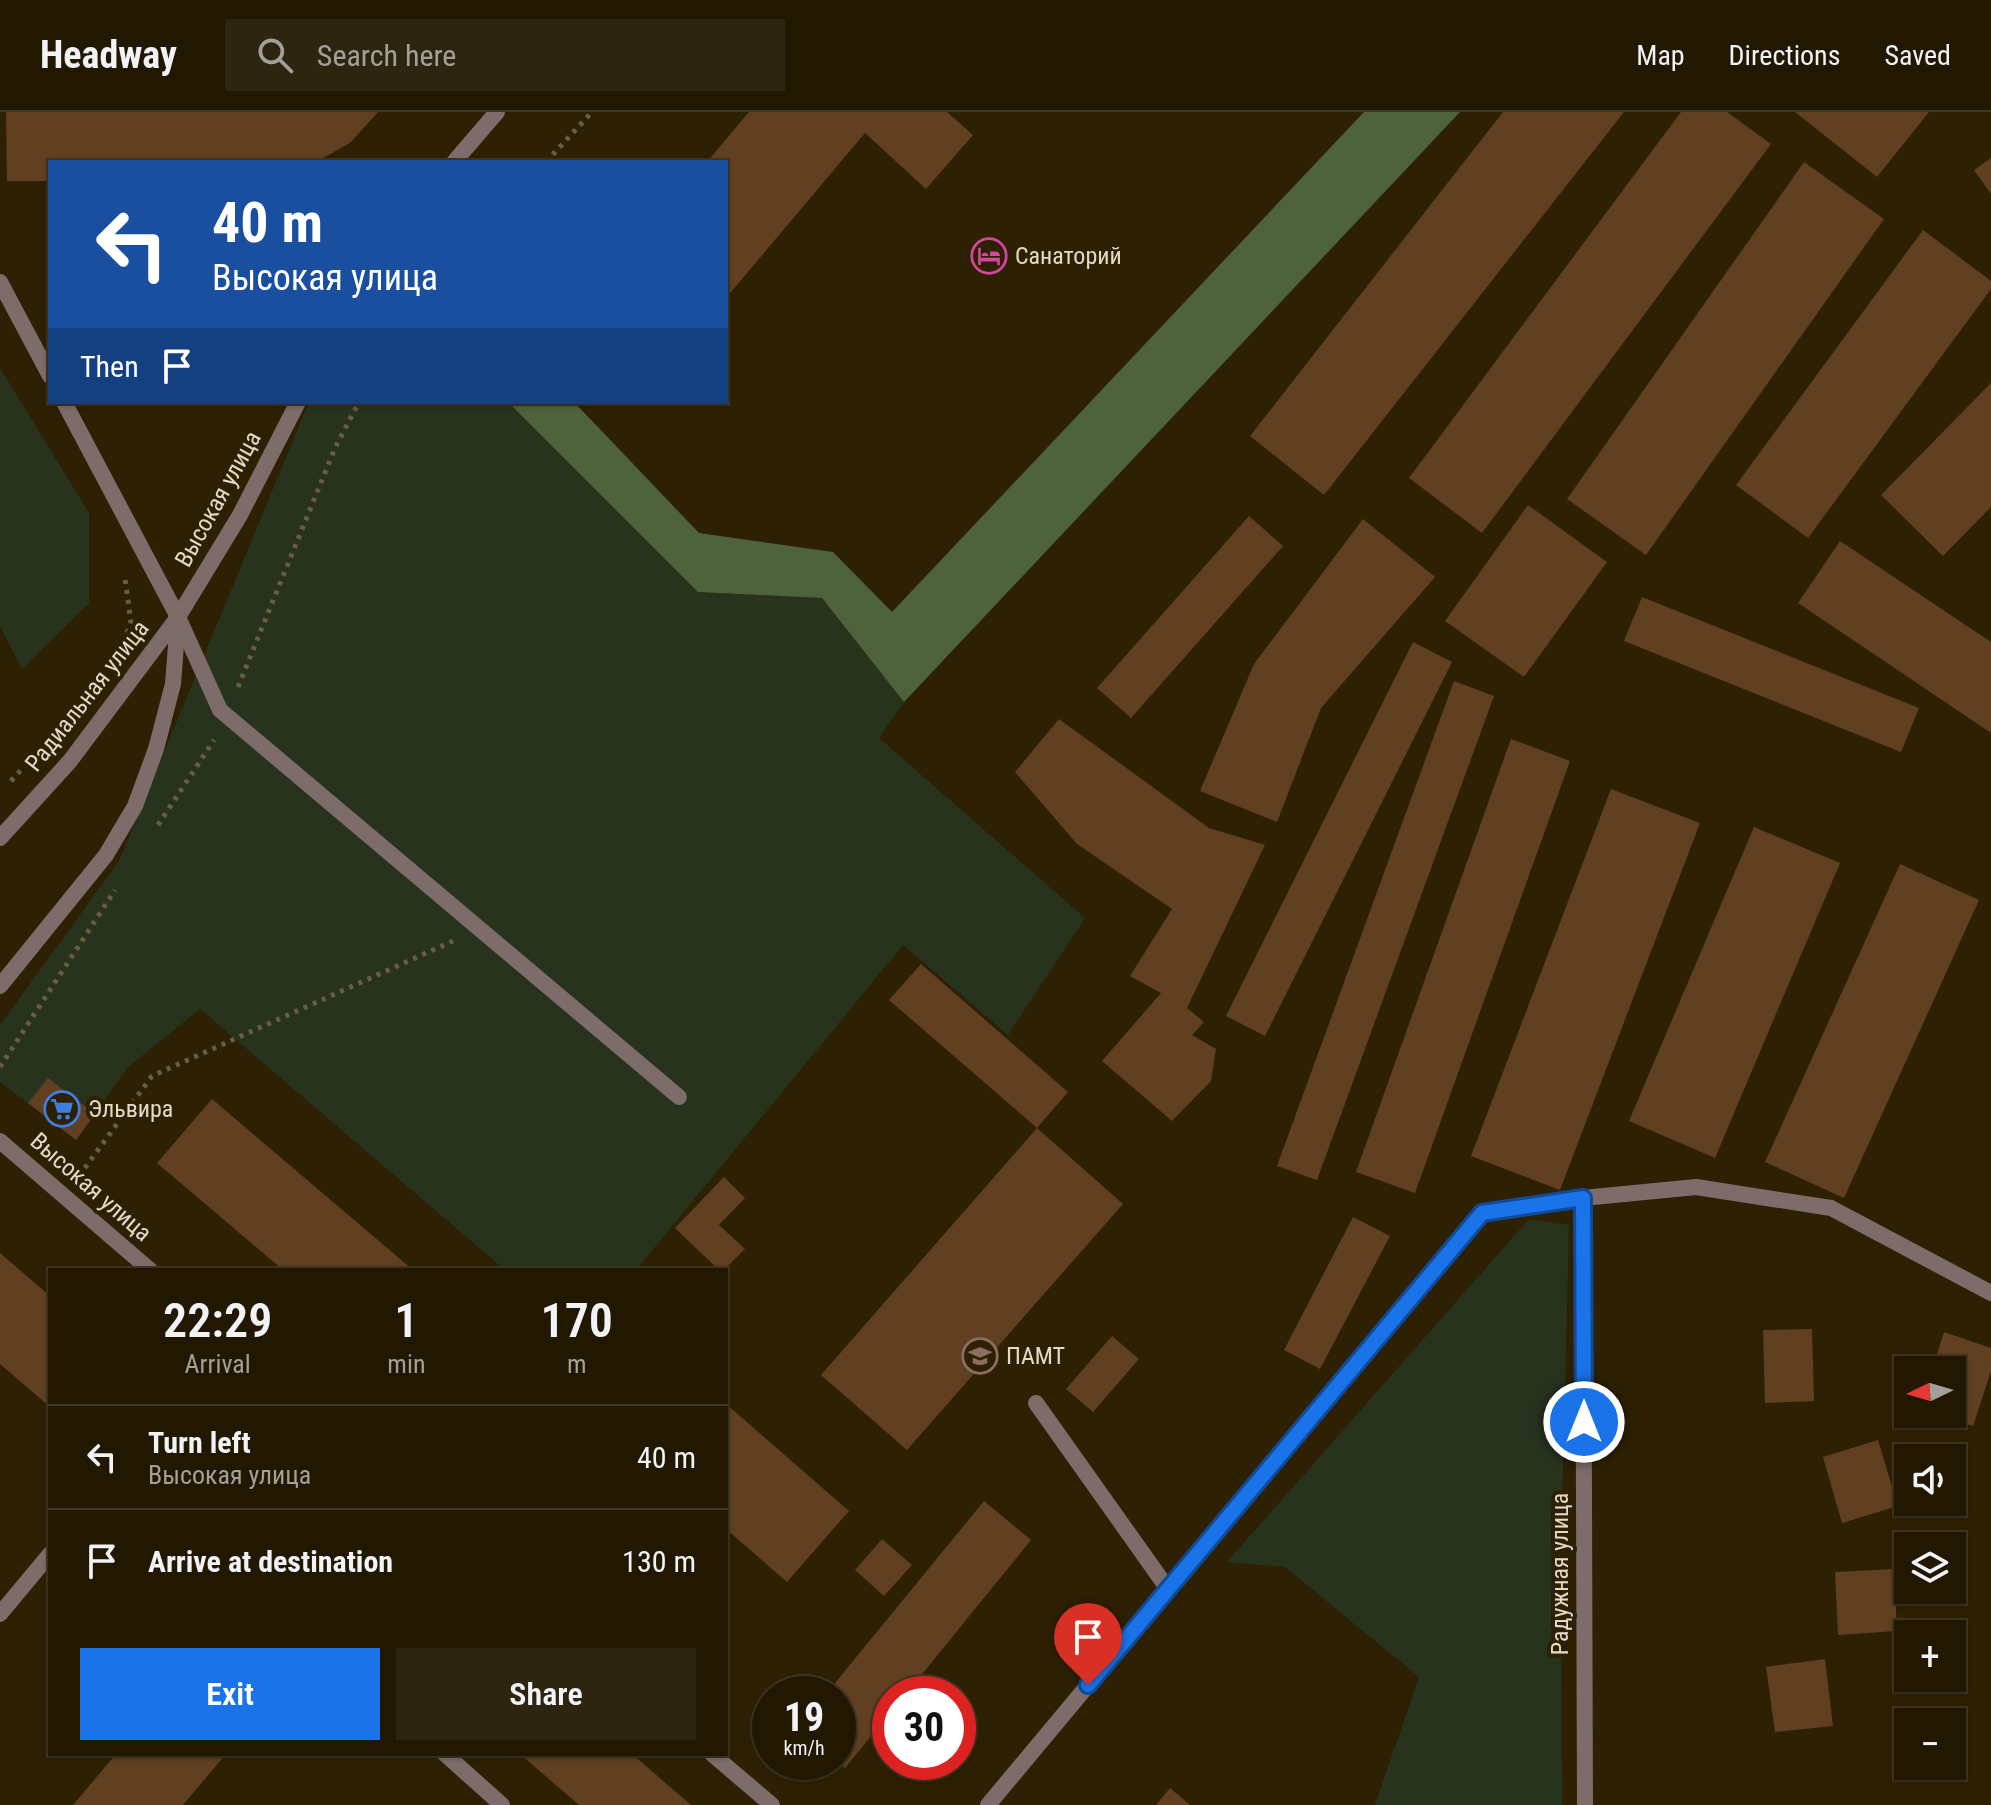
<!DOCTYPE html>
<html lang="en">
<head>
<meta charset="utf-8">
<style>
	:root { --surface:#221802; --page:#2e2511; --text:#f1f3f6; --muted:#a2a099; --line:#3f3724; --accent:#1a73e8 }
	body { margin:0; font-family:"Roboto Condensed",sans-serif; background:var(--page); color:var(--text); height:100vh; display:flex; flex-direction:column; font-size:30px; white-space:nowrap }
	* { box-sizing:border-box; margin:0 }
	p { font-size:26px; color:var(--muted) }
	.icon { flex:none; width:44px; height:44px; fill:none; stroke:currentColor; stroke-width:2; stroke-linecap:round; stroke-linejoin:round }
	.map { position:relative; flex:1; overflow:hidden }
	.details { position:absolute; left:48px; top:1156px; width:680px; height:488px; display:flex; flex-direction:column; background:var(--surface); border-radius:0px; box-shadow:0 2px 6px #0004,0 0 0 2px var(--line) }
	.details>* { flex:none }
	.guide { position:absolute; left:48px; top:48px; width:680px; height:244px; border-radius:0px; box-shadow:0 2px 6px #0004,0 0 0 2px var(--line); background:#1a4fa0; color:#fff; overflow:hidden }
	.needle { width:52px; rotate:265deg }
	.controls { position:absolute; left:1894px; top:1244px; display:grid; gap:16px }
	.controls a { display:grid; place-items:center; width:72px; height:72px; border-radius:0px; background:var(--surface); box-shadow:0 2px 6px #0004,0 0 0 2px var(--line); font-size:40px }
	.speed { position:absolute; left:752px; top:1564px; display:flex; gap:16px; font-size:40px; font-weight:700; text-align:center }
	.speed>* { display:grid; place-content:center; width:104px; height:104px; border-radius:50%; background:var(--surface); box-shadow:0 2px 6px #0004,0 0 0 2px var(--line); line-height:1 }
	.speed small { font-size:20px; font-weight:400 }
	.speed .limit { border:12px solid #d22; background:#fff; color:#111 }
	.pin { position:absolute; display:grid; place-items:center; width:68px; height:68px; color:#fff; margin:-82px -34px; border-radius:50% 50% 50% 0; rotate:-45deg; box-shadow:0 0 8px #0007 }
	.pin .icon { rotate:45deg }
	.me { position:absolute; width:88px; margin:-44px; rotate:0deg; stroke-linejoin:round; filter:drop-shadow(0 0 6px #0008) }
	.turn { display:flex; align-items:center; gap:28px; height:168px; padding:0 32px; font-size:36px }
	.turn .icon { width:104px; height:104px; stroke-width:2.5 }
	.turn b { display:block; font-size:56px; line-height:68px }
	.then { display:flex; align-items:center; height:76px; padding:0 32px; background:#0003; gap:16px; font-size:30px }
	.eta { display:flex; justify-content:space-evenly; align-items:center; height:136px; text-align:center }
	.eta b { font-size:48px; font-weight:600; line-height:56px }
	.primary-button { display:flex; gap:16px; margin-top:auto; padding:16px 32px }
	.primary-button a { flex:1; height:92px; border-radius:0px; background:var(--accent); color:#fff; font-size:32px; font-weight:600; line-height:92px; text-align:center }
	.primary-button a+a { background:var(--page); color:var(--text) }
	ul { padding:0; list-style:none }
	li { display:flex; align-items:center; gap:24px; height:104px; padding:0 32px; border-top:2px solid var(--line) }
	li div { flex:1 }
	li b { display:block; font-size:30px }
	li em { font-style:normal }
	header { display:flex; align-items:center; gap:48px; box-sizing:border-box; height:112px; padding:0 40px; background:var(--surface); border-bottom:2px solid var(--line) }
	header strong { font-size:38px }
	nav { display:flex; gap:44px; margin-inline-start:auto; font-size:28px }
	.search { width:560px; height:72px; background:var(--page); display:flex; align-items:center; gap:20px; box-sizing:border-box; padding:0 28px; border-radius:0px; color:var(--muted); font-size:30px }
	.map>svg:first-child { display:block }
	.green { fill:#28331e }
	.forest { fill:#4e633c }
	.building { fill:#604021 }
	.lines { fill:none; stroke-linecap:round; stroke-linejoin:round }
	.path { stroke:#695d43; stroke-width:5; stroke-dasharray:4 6; stroke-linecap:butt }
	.service { stroke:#7d6c69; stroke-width:16 }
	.minor { stroke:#7d6c69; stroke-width:16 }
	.tertiary { stroke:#7d6c69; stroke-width:16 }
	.route-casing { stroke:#114b97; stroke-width:20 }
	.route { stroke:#1a73e8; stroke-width:14 }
	.labels { text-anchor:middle; stroke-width:8; stroke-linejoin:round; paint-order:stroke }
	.poi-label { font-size:24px; fill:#e3dac9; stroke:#2e2002; text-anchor:start }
	.street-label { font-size:24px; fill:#e3dac9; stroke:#2e2002 }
</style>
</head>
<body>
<header>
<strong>Headway</strong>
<div class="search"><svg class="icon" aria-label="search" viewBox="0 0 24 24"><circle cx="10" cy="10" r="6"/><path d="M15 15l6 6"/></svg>Search here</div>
<nav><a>Map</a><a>Directions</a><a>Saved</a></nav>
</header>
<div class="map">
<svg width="1991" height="1693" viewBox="0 0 1991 1693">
	<rect width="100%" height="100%" fill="#2e2002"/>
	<g class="green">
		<polygon points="0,256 89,401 89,491 22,557 0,514"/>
		<polygon points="309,290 508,290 698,480 822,486 904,590 879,626 1085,806 1008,923 903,833 636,1158 505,1158 200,897 128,955 76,1028 0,970 0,913 119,749"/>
		<polygon points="1529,1107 1569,1113 1561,1442 1562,1693 1375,1693 1419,1565 1285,1455 1227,1450"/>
	</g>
	<polygon class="forest" points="1364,0 1460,0 904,590 822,486 698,480 508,290 574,290 699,421 833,440 892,500"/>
	<g class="building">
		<polygon points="6,0 378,0 350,31 316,50 50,50 50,69 7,69"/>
		<polygon points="749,0 947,0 973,23 926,77 865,21 726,186 726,50 707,50"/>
		<polygon points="1503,0 1624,0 1324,383 1250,324"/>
		<polygon points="1681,0 1727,0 1771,32 1482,421 1409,366"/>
		<polygon points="1795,0 1929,0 1877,65"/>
		<polygon points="1991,46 1991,82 1974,58"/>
		<polygon points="1804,50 1884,107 1646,443 1567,387"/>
		<polygon points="1923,118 1991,169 1991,177 1808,426 1736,373"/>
		<polygon points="1991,271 1991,395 1943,444 1881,383"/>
		<polygon points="1528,393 1607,450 1524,565 1445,509"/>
		<polygon points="1249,404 1283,434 1131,606 1097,576"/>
		<polygon points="1363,407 1435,465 1321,596 1277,710 1200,679 1254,552"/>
		<polygon points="1840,429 1991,530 1991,621 1798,491"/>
		<polygon points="1642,485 1919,596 1901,640 1624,529"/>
		<polygon points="1413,530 1452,550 1265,924 1226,904"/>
		<polygon points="1454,569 1494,584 1317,1068 1277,1054"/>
		<polygon points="1059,607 1209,716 1265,733 1187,896 1204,910 1192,923 1216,937 1211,969 1172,1009 1102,949 1161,881 1130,864 1172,797 1077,732 1015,660"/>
		<polygon points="1511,627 1570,649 1415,1081 1356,1060"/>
		<polygon points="1611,677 1700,711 1560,1078 1471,1044"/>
		<polygon points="1754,715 1840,751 1715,1046 1629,1009"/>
		<polygon points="1900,752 1979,788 1844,1086 1765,1050"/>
		<polygon points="921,852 1068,980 1037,1016 889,888"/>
		<polygon points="48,966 95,1002 76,1028 28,991"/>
		<polygon points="212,987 413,1158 283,1158 157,1051"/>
		<polygon points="1037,1016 1123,1092 907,1338 821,1263"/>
		<polygon points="724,1065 745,1086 719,1113 745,1137 724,1158 719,1158 675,1116"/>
		<polygon points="1353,1105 1390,1124 1320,1257 1284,1238"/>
		<polygon points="0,1141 50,1184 50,1295 0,1252"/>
		<polygon points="1812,1217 1814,1289 1765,1291 1763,1218"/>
		<polygon points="1944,1220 1991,1236 1991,1259 1973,1314 1936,1303 1952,1302 1952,1258 1932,1258"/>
		<polygon points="1112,1224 1139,1247 1093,1300 1066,1277"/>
		<polygon points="726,1292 849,1399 787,1470 726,1417"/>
		<polygon points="1878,1328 1898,1394 1842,1411 1823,1345"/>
		<polygon points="984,1389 1031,1428 906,1582 890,1582 890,1601 845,1656 838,1651 838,1582 826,1582"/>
		<polygon points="882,1427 912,1453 884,1484 855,1458"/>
		<polygon points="1894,1457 1897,1519 1838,1523 1835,1460"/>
		<polygon points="1825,1547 1833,1614 1775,1620 1766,1555"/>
		<polygon points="116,1642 226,1642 183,1693 73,1693"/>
		<polygon points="520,1642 632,1642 691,1693 579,1693"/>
		<polygon points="1170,1676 1190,1693 1156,1693"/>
	</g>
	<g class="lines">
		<g class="path">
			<polyline points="546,50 592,0"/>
			<polyline points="123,530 131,511 125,466"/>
			<polyline points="238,575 335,336 359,290"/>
			<polyline points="11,669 53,623"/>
			<polyline points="158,713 214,628"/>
			<polyline points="0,955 115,778"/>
			<polyline points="79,1064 152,964 453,829"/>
		</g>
		<g class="service">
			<polyline points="0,170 50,264"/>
			<polyline points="64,290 178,505 220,598 679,985"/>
			<polyline points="1036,1291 1168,1477"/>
			<polyline points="0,1502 50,1442"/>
			<polyline points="445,1642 502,1693"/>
		</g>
		<g class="minor">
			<polyline points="0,1029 150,1158"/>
			<polyline points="1583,1086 1585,1693"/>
			<polyline points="712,1642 772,1693"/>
			<polyline points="988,1693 1482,1101 1583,1086 1696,1075 1831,1096 1991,1181"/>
		</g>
		<g class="tertiary">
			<polyline points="454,50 497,0"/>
			<polyline points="0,726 70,649 178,505 240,403 298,290"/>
			<polyline points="0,874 106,743 135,694 156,637 173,572 178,508"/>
		</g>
	</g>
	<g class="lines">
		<defs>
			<polyline id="route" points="1088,1573 1482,1101 1583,1086 1584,1310"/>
		</defs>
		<use href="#route" class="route-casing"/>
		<use href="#route" class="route"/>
	</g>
	<defs>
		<symbol id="hotel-ring" viewBox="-11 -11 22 22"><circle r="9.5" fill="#2e2002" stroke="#d1479c" stroke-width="1.5"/><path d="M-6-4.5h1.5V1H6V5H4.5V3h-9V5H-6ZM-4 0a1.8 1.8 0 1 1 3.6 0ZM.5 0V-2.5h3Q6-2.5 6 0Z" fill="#d1479c"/></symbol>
		<symbol id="supermarket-ring" viewBox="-11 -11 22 22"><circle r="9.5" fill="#2e2002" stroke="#3f7fe0" stroke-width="1.5"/><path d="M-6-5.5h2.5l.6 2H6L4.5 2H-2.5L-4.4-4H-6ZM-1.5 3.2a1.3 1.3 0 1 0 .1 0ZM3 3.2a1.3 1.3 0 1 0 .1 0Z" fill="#3f7fe0"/></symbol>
		<symbol id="university-ring" viewBox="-11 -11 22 22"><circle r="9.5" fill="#2e2002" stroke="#8d6e63" stroke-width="1.5"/><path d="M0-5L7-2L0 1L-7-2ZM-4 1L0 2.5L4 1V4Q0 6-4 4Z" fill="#8d6e63"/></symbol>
	</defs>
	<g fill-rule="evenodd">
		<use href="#hotel-ring" x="969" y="124" width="40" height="40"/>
		<use href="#supermarket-ring" x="42" y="977" width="40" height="40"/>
		<use href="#university-ring" x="960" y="1224" width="40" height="40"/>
	</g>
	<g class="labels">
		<g class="poi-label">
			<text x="1015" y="152">Санаторий</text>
			<text x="88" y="1005">Эльвира</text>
			<text x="1006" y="1252">ПАМТ</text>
		</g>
		<g class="street-label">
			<text transform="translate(218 387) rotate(-61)" y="8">Высокая улица</text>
			<text transform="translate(87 584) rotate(-52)" y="8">Радиальная улица</text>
			<text transform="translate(91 1075) rotate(41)" y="8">Высокая улица</text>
			<text transform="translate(1560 1462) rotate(-90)" y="8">Радужная улица</text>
		</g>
	</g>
</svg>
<div class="controls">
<a><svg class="needle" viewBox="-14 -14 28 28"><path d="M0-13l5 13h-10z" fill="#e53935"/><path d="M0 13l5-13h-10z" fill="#a2a099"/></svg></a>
<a><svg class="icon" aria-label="sound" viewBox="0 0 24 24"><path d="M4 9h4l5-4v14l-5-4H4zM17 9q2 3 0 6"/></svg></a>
<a><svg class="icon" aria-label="layers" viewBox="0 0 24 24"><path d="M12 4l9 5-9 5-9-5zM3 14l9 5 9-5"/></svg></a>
<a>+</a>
<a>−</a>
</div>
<div class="speed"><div>19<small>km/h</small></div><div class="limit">30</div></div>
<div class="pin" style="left:1088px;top:1573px;background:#d93025"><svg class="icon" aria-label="arrive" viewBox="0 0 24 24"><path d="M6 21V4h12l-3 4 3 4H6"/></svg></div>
<svg class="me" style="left:1584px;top:1310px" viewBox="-20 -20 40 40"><circle r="17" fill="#1a73e8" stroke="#fff" stroke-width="3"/><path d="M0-11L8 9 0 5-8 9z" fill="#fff"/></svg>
<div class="guide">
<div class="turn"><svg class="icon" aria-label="left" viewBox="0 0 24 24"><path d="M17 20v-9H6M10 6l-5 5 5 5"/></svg><div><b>40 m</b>Высокая улица</div></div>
<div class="then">Then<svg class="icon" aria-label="arrive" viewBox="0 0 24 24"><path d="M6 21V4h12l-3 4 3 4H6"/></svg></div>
</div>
<section class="details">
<div class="eta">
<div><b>22:29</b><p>Arrival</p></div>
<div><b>1</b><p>min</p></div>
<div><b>170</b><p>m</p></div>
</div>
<ul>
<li><svg class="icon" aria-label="left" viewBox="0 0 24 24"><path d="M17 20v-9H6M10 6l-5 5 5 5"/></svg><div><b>Turn left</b><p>Высокая улица</p></div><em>40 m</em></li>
<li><svg class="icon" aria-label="arrive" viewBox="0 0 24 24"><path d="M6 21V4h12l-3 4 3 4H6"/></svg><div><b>Arrive at destination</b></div><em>130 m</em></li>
</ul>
<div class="primary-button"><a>Exit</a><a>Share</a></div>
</section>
</div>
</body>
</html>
